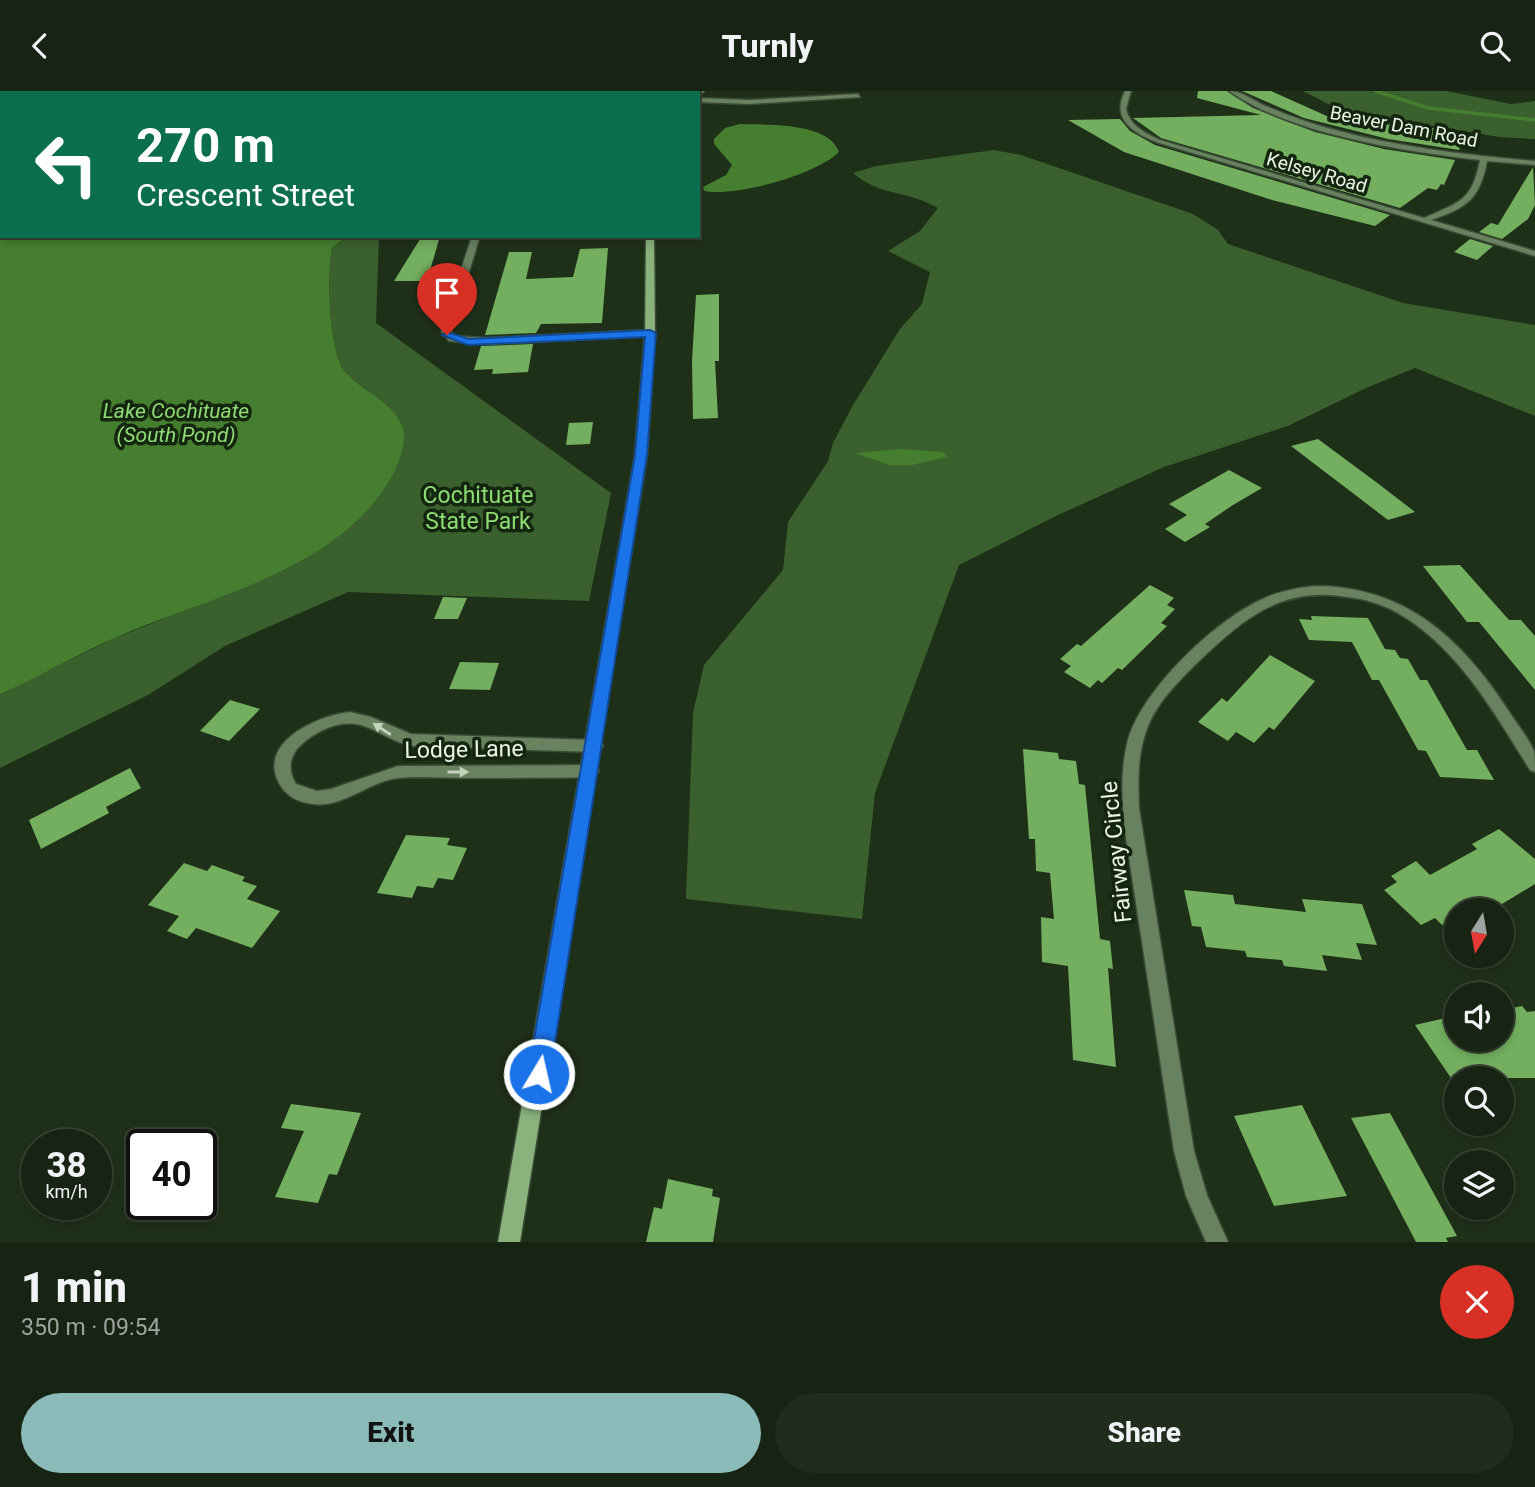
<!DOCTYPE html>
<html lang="en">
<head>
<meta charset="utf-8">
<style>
	:root { --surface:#172413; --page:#202c1c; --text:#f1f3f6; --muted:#9ea4a0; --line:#364133; --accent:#8bbbb9 }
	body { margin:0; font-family:Roboto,sans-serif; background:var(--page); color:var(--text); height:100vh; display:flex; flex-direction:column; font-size:26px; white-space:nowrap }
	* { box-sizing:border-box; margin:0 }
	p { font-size:23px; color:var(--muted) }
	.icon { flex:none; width:38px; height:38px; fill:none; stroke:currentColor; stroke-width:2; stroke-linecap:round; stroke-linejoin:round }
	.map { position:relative; height:1151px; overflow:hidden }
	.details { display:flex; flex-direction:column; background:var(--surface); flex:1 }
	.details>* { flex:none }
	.top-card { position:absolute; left:0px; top:0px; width:700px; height:147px; box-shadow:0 4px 10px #0003,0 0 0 2px var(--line); background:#0b6e4f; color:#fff; overflow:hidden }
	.needle { width:46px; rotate:191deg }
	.tools { position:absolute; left:1444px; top:807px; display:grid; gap:14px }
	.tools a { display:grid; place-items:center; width:70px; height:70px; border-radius:50%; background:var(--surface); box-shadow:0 4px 10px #0003,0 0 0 2px var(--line); font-size:35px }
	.speed { position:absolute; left:21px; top:1038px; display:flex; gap:14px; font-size:35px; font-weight:700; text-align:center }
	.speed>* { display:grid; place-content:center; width:91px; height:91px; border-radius:50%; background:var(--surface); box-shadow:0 4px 10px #0003,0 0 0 2px var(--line); line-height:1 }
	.speed small { font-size:18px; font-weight:400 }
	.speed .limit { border:4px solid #111; border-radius:10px; background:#fff; color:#111 }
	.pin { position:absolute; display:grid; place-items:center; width:60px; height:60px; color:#fff; margin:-72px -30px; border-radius:50% 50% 50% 0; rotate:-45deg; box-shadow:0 0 7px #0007 }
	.pin .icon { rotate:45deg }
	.me { position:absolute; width:77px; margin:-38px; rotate:9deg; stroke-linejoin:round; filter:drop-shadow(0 0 5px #0008) }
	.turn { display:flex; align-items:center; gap:24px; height:147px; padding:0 21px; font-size:32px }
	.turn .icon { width:91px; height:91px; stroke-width:2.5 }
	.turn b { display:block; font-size:49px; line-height:60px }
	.round { display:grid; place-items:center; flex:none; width:74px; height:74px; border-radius:37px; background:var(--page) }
	.overview { display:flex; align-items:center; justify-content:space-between; height:119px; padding:0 21px }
	h1 { font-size:42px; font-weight:800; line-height:52px }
	.primary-button { display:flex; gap:14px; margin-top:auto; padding:14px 21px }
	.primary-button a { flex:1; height:80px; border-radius:42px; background:var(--accent); color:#111; font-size:28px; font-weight:800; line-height:80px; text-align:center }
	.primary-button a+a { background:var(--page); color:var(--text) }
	header { display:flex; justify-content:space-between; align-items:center; height:91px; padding:0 21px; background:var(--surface); font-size:32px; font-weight:800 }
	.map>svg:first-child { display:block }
	.green { fill:#3a602d }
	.water { fill:#447e2e }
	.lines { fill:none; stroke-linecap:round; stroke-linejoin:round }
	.stream { stroke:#447e2e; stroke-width:3.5 }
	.building { fill:#73af5f }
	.street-casing { stroke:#3b4b36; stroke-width:3 }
	.secondary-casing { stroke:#3b4b36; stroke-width:3 }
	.street { fill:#68815f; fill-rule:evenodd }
	.secondary { fill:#89b27c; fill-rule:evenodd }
	.oneway { fill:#c2d2bd }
	.route { fill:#1a73e8; stroke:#114b97; stroke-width:2 }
	.labels { text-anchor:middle; stroke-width:7; stroke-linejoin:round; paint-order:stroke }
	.far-street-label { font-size:19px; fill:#e8f4e5; stroke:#152610 }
	.far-water-label { font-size:21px; font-style:italic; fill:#8fdd74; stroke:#152610 }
	.park-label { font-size:23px; fill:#8ddb73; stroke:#152610 }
	.street-label { font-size:23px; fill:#e8f4e5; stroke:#152610 }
</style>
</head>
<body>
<header><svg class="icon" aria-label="back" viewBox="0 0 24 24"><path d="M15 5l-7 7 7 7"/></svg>Turnly<svg class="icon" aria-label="search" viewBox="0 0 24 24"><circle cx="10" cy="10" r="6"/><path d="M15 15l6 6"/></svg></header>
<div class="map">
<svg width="1535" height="1151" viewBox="0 0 1535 1151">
	<rect width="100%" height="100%" fill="#1f3019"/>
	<g class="green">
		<polygon points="384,0 687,0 381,2"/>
		<polygon points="1303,0 1446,0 1511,13 1535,10 1535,48 1499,46 1340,19"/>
		<path d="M994,59L1021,64L1193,123L1218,139L1228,153L1403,212L1535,234V325L1415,277L1366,297L1290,334L1164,376L1056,425L959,474L875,702L862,828L686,808L693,622L704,574L783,479L788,431L828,370L833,352L853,314L900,238L922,213L930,181L888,160L920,140L938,117C907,99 879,105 853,82L876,75Z"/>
		<path d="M347,145H379L376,232L611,402L589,510L348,501L225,555L148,604L0,677V603L115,547L269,486L321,457L357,428L372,303C364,296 353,290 346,282C328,262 327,183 332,157Z"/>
	</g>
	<g class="water">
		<path d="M0,0H383L2,2V145H347L332,157C327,183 328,262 346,282C363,300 394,312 403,337C407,350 399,372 393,383C341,480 207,506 115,547C76,564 39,586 0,603Z"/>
		<path d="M740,33C767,34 829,31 839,61C816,84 736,106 704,100L703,96L726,84L732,74L714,53V48L725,37Z"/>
		<polygon points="901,358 943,361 948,366 912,374 889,374 855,362"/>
	</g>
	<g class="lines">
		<polyline class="stream" points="1376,0 1428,17 1535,29"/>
	</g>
	<g class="building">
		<polygon points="1198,0 1227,0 1253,17 1315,41 1384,58 1455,69 1444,94 1441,93 1437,99 1428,97 1400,117 1161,47 1133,27 1261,24 1197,7"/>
		<polygon points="1242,0 1271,0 1329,26 1374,35 1379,29 1466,42 1459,59 1388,48 1304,27"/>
		<polygon points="1120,28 1130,40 1155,54 1390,124 1375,135 1272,109 1124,61 1068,29"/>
		<polygon points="1533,76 1535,114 1528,128 1502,148 1479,141 1491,132 1498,134"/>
		<polygon points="422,145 440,145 427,190 394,190"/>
		<polygon points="1470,148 1493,155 1477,169 1454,161"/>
		<polygon points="608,157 602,232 541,233 536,242 485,244 509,161 532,161 526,188 573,186 580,158"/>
		<polygon points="719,203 719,270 715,270 718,327 693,328 692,270 696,204"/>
		<polygon points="533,253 528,281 492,283 493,278 474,279 481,255"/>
		<polygon points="593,331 590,353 566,354 569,332"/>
		<polygon points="1318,348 1380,394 1415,421 1388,429 1291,355"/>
		<polygon points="1229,379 1262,397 1233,414 1205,433 1210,436 1185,451 1165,438 1187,424 1169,413"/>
		<polygon points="1460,474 1509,529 1521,529 1535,545 1535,599 1479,531 1467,531 1423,475"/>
		<polygon points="1150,494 1174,507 1167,514 1175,518 1161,532 1167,535 1122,579 1118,577 1102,592 1098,589 1090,597 1064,581 1071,575 1060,568 1077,553 1081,555"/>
		<polygon points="443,506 467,507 458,528 434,528"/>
		<polygon points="1311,525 1368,527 1385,558 1395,559 1400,567 1408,568 1420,589 1427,589 1467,659 1477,659 1494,689 1440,686 1426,660 1418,659 1379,589 1372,589 1352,551 1309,549 1299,528 1312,529"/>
		<polygon points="1270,564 1315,590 1274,639 1269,636 1254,652 1236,641 1228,650 1198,631 1222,607 1227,611"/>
		<polygon points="460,571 499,572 490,599 449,598"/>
		<polygon points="230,609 260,618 229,650 200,640"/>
		<polygon points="1023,658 1058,662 1059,668 1076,670 1079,693 1085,694 1100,848 1110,850 1113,878 1108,877 1116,976 1073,969 1068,875 1042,871 1041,826 1054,828 1050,782 1036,780 1035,748 1029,748"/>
		<polygon points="130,677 141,697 106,716 109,722 41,758 29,729"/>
		<polygon points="1499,738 1535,768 1535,793 1492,819 1456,819 1456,826 1442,834 1435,827 1421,834 1384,799 1397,791 1391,785 1416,770 1430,784 1477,758 1472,753"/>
		<polygon points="406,744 450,747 447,754 467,757 453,789 438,787 433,797 417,795 412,807 377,802"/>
		<polygon points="184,772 207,780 212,774 245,786 242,790 257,795 247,808 280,820 252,857 196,837 187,848 167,840 179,825 148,814"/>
		<polygon points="1184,799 1233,804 1235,813 1306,821 1302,808 1362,813 1377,854 1356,852 1362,869 1322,864 1327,880 1284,875 1282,869 1247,866 1245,860 1206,856 1201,836 1192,835"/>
		<polygon points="1522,915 1527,921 1535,920 1535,987 1451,987 1415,934 1450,926 1456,935 1456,948 1502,948 1502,919"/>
		<polygon points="291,1013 361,1022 337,1084 329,1083 318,1112 275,1106 304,1040 281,1037"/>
		<polygon points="1302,1014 1347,1105 1274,1115 1234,1025"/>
		<polygon points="1390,1022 1457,1145 1446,1147 1448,1151 1416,1151 1351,1027"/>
		<polygon points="668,1088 713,1098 712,1105 720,1107 713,1151 646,1151 654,1116 662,1118"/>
	</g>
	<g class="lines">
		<defs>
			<g id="street">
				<path d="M1125,0H1131L1126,18C1130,35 1145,42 1160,49L1424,127C1459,111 1472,111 1480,69C1406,61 1290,43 1229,0C1243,0 1255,11 1268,16C1291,26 1315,34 1339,40C1403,57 1469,64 1535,70V74L1487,70C1480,108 1467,117 1431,129L1535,160V165L1156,51C1132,41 1111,28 1125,0Z"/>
				<polygon points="858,3 860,6 749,13 698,11 698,7 749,9"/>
				<polygon points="472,145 480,145 451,240 455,245 486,247 650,239 655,242 650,245 486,253 449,250 441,240"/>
				<path d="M1315,495C1405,495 1461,547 1508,619C1516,632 1528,646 1534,660C1535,666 1535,675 1535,681L1530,679C1494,621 1458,557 1398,522C1382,513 1365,508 1347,506C1281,495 1243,528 1198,571C1179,590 1156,612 1147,638C1137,664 1138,691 1139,717L1194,1060L1207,1104L1228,1151H1206L1186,1105L1174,1060L1125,740C1122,710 1120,679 1128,649C1142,599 1216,528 1263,508C1279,500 1297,497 1315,495Z"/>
				<path d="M350,621L371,626L411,643L595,649L600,651L603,655L600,659L595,661L411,655C393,651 378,639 361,634C338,628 312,642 297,658C288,670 289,681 296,693L317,700L331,698L398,675L591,674L596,676L599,680L596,684L591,686C548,687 506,687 463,687C442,687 420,685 399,687C369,690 344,717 313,713C297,711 286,705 279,692C257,651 319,624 350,621Z"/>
			</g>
			<g id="secondary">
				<polygon points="698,0 704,0 698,5 698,2 696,2"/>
				<polygon points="646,145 654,145 655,242 647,364 520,1151 498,1151 635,364 645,242"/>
			</g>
		</defs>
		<use href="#street" class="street-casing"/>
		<use href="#secondary" class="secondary-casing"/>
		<use href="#street" class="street"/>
		<use href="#secondary" class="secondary"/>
	</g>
	<defs><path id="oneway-solid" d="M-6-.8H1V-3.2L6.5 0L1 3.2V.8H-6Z" transform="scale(1.75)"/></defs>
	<g class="oneway">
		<use href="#oneway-solid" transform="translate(382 638) rotate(-147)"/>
		<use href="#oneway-solid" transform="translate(458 681)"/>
	</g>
	<polygon class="route" points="650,239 656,242 647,364 550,983 547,991 539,994 531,991 528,983 635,364 645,246 468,254 442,244 447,241 469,248"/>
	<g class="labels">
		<g class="far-street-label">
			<text transform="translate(1404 35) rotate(11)" y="7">Beaver Dam Road</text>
			<text transform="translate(1317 81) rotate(16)" y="7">Kelsey Road</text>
		</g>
		<g class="far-water-label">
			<text x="176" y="327">Lake Cochituate<tspan x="176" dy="24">(South Pond)</tspan></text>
		</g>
		<g class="park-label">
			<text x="478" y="412">Cochituate<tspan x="478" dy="26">State Park</tspan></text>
		</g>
		<g class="street-label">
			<text transform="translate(464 658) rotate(-1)" y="8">Lodge Lane</text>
			<text transform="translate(1116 761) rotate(-96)" y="8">Fairway Circle</text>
		</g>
	</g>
</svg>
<div class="tools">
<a><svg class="needle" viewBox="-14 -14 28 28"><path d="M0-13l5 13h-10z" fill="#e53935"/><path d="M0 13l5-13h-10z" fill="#9ea4a0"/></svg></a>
<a><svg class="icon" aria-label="sound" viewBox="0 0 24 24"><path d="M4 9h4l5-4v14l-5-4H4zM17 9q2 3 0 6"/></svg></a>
<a><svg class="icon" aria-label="search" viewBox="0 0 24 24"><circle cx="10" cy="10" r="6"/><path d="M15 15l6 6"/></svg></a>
<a><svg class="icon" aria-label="layers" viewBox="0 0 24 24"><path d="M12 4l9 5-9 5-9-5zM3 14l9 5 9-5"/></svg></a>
</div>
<div class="speed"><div>38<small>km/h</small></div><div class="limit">40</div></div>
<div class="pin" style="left:447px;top:244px;background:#d93025"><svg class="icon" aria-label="arrive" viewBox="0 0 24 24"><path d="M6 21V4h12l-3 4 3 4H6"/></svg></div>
<svg class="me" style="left:539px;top:983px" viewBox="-20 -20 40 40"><circle r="17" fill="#1a73e8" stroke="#fff" stroke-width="3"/><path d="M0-11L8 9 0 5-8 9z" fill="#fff"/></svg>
<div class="top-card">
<div class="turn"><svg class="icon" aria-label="left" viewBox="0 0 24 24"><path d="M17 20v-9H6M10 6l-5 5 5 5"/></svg><div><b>270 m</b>Crescent Street</div></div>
</div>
</div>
<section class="details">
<div class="overview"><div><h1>1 min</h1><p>350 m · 09:54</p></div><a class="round" style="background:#d93025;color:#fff"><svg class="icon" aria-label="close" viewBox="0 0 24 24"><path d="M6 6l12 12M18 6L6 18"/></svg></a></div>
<div class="primary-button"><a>Exit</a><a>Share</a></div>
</section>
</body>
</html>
